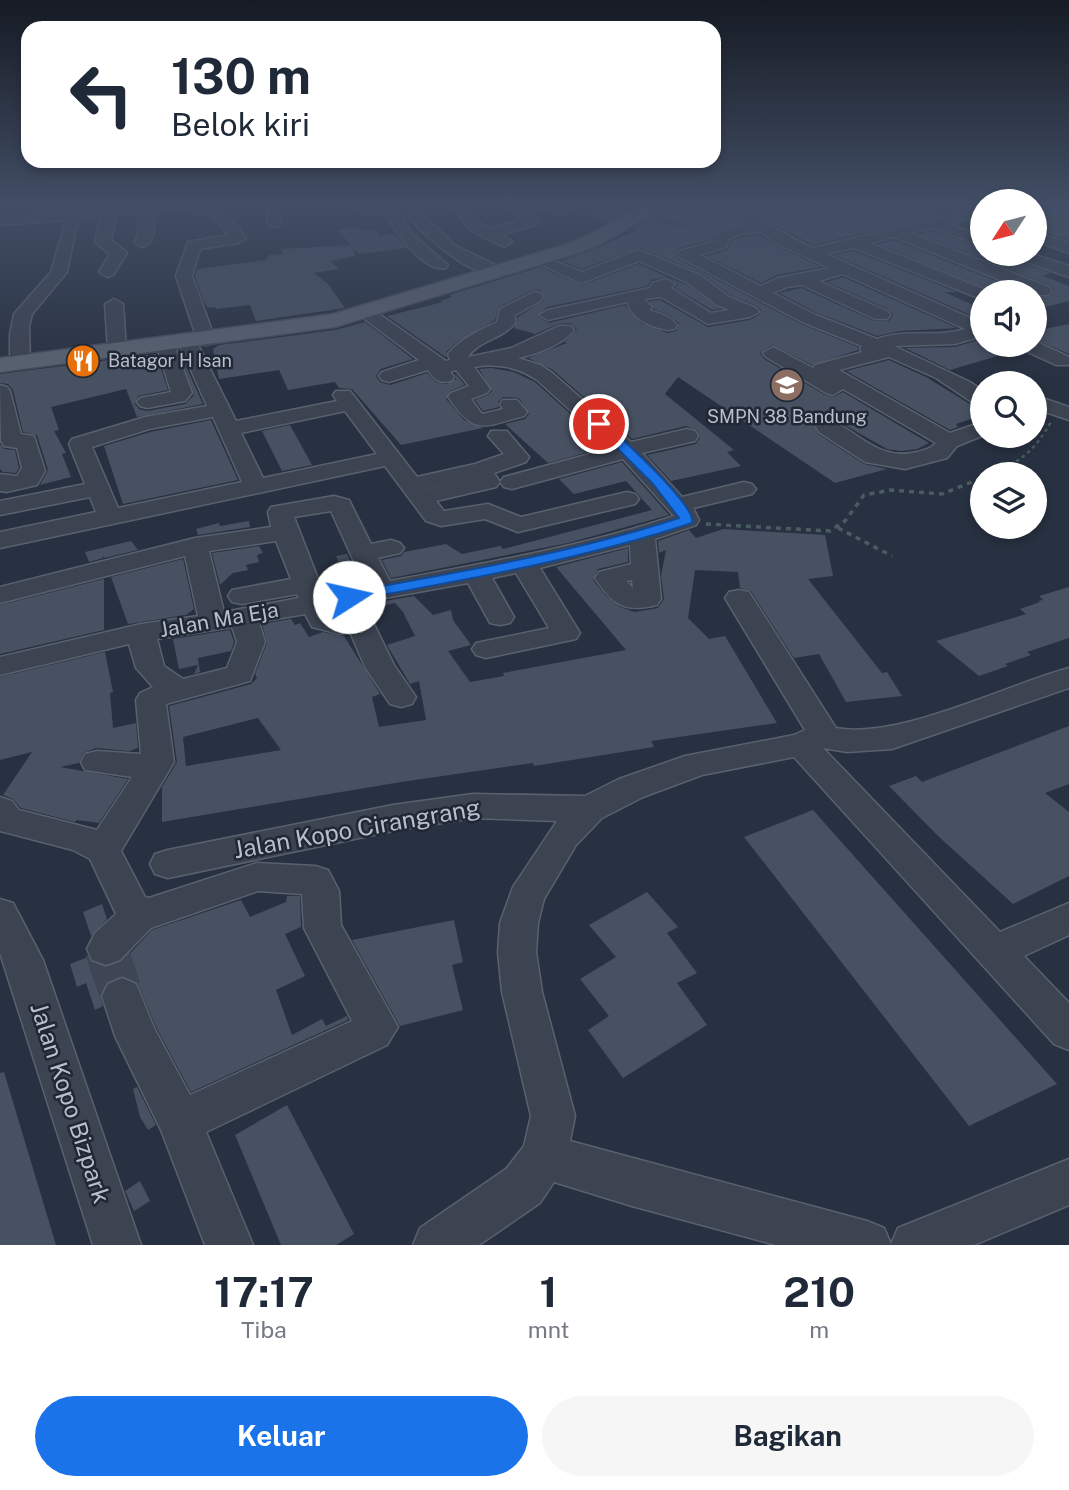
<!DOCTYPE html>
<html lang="id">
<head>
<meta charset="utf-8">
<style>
	:root { --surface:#fff; --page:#f6f6f7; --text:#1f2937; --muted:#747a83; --accent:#1a73e8 }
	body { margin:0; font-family:"Public Sans",sans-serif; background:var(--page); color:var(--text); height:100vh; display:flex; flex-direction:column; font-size:26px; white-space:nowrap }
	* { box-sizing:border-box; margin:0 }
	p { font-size:23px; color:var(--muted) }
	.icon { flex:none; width:38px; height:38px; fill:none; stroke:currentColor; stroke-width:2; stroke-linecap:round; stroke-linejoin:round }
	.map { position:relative; height:1245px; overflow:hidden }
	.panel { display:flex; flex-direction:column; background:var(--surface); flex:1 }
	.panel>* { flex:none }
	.guide { position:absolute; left:21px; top:21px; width:700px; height:147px; border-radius:21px; box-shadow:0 4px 10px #0003; background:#fff; color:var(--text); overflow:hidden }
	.needle { width:46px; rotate:234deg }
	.buttons { position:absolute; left:970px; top:189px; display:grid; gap:14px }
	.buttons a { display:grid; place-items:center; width:77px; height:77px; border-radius:50%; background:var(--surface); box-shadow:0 4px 10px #0003; font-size:35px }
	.pin { position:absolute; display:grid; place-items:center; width:60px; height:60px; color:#fff; margin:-30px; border:4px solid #fff; border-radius:50%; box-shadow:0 2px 7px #0007 }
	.me { position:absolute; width:77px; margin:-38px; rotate:80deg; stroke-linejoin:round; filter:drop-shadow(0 0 5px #0008) }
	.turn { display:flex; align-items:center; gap:24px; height:147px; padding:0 35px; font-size:32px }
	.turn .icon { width:91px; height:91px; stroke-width:2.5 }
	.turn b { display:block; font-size:49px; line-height:60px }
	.eta { display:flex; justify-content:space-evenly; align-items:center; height:119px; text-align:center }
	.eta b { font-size:42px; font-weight:700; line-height:49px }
	.button { display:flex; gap:14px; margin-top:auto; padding:14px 35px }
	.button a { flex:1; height:80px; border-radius:42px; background:var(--accent); color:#fff; font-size:28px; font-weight:700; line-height:80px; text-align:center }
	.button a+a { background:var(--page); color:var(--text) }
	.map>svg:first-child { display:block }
	.building { fill:#475162; fill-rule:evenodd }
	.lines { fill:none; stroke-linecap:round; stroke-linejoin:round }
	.minor-tunnel { stroke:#3e4656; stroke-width:43; stroke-dasharray:43 22; stroke-linecap:butt }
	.minor-casing { stroke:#5a616e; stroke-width:3 }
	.major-casing { stroke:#454c5a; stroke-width:3 }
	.path-far1 { stroke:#4a5c61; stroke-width:2.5; stroke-dasharray:3.5 3.5; stroke-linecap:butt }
	.path { stroke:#4a5c61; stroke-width:3.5; stroke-dasharray:5 5; stroke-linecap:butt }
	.minor { fill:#3c4351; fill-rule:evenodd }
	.major { fill:#5a6270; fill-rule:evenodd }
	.route { fill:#1a73e8; stroke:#114b97; stroke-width:2 }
	.labels { text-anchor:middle; stroke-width:5; stroke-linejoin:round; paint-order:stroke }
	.far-poi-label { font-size:18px; fill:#b9becb; stroke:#202836; text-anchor:start }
	.street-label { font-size:21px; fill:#b9becb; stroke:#202836 }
	.near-street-label { font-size:24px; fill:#b9becb; stroke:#202836 }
</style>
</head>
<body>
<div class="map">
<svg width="1069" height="1245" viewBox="0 0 1069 1245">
	<rect width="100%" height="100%" fill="#283141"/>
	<g class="building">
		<polygon points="680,204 700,204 741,223 716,232 712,239 678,248 675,253 678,259 801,324 858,347 858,350 812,365 772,345 760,353 764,359 825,395 834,397 843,392 929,443 917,449 901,451 887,449 841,423 819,419 814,426 818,434 864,464 887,469 835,483 678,377 665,394 734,450 727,452 741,466 671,481 647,455 696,444 700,437 697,430 686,426 632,439 553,370 528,358 567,343 564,342 577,330 571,323 558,324 535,334 514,328 518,317 545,299 540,290 533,290 499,307 495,320 457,342 446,352 447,358 387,316 443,302 440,301 452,297 449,295 540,267 582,285 639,264 667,277 651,280 648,286 547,307 537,316 549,323 625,305 641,323 668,333 676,331 679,323 669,315 654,309 650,301 660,300 708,327 750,320 760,314 761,310 757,306 730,295 701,273 640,248 582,269 561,261 602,246 639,229 633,228 643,222 683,231 692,226 689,221 662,213"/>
		<polygon points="726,204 764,204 780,209 781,204 871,204 867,207 868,210 894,222 903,218 904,215 885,204 916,204 943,214 813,245 748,211"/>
		<polygon points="1034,204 1069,204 1069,240 1039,230 1034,222"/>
		<polygon points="360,227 363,230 374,229 380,236 394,234 407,248 359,254 354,249 355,256 330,261 339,269 314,273 328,284 345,308 256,321 250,305 216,309 215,307 208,308 203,300 195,276 197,269 265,260 269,255 283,254 281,249 351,245 337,230"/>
		<polygon points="933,231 982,248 982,254 1008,254 1012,259 1051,273 1043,276 1069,286 1069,301 1034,310 1034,297 1051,296 1053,290 1050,285 919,234"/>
		<polygon points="760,235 775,245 821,267 777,275 761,283 707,256 727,250 731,241 742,237"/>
		<polygon points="894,240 1023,292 993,292 878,244"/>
		<polygon points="854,251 957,292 944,292 982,309 982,320 834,255"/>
		<polygon points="843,277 957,328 899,331 877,336 815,312 779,293 802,288 874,321 889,321 893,315 888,309 827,282"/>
		<polygon points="670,278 687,285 720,309 712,310 675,288 678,284"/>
		<polygon points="365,322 413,359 381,369 376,376 380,382 390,385 427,373 436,382 447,384 456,379 455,373 465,385 450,391 446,399 464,420 483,428 401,445 352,389 339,388 335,382 288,390 279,370 219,379 213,349 219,345 335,330"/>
		<polygon points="1069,324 1069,354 1034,339 1034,331"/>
		<polygon points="982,339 982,345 1016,345 1018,350 950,370 905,348 955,347"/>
		<polygon points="179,351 203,404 137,417 126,389 51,407 59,430 54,431 66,453 62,454 71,477 40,485 48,470 37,435 23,432 13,390 8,384 0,383 0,374 156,354 168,390 138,396 135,404 139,409 147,411 185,404 194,395"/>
		<polygon points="889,360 926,377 973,406 978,410 969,416 974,418 956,424 958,427 950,430 846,371"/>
		<polygon points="491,368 514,372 535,382 607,447 548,463 505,424 525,419 529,414 519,398 503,397 498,402 499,407 483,411 475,400 488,395 492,391 479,369"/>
		<polygon points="211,420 238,480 123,504 104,446 150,432"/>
		<polygon points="290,425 312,465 282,471 262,431"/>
		<polygon points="0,444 4,449 15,450 19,468 16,473 3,472 0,469"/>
		<polygon points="622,462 669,515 568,543 391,578 382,560 401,556 404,552 446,544 462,554 500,546 503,549 652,510 626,481 574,494 559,479"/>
		<polygon points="249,521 250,527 198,535 196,529 219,523 220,526"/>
		<path d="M723,529L825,535L833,576L808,579L882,673L887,672L902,696L846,702L819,654L794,658L751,591L740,588L738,572L695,570L688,618L709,639L725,636L777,723L651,741L654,747L534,766L533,763L401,782L162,822V787L177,762L169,706L251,684L257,678L255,674L267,643L262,624L291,619L295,625L300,623L309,637L323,632L344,636L380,694L372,697L379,727L426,720L419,681L410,684L387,645L415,636L403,612L395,603L370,609L367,604L414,596L433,615L451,610L453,620L471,645L448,651L470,682L504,676L503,673L626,650L556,567L628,548V562L598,569L593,580L606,596L620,607L635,612L658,608L664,599L661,576L666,550L659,553L658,541L689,530L696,538ZM258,718L281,750L186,766L183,737Z"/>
		<polygon points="131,541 138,550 104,558 103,555 103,558 89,562 85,552"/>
		<polygon points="259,546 263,553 257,555 259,562 246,565 248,570 233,573 220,585 212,553"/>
		<polygon points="347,554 361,584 350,586 341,569 336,556"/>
		<polygon points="183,559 194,609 186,615 128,624 111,577"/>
		<polygon points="104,579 104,630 0,654 0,605"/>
		<polygon points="1069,587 1069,638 1027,652 1031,655 1005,664 1008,666 979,676 936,641 1026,614 1020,609 1040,602 1038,601 1043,600 1039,596"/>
		<polygon points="230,630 234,642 231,651 198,658 200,672 194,674 198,665 179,669 173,639"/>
		<polygon points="105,652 113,692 110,693 113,728 136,723 138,748 129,751 96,748 83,753 79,763 60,767 128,779 99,823 77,820 75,822 21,808 13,799 3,795 32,752 0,760 0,677"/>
		<polygon points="1069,726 1069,784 1045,793 1069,812 1069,876 1013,904 938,836 889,786 916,776 922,782"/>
		<polygon points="813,810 1057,1084 969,1126 744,837"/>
		<polygon points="647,892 678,927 667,933 697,973 677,983 707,1025 623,1078 588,1030 609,1016 580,979 616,957 589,925"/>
		<polygon points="287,896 300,896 301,927 285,934 305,976 276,990 292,1035 322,1019 326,1026 347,1016 348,1020 191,1092 157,1029 137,982 123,976 107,982 100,995 103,1006 95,1010 86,983 77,987 70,964 88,957 91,962 107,967 122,962 152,930 241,900 250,917 286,902"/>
		<polygon points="102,904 107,919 91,936 83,912"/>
		<polygon points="454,920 463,962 452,965 463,1010 400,1026 352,940"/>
		<polygon points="4,1072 56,1245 0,1245 0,1073"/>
		<polygon points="137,1087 156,1125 148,1130 140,1117 133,1089"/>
		<polygon points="287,1105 354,1234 336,1245 281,1245 235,1135"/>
		<polygon points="140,1181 150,1201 134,1211 125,1191"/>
	</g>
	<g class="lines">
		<polyline class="minor-tunnel" points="106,949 122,996"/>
		<defs>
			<g id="minor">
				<path d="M67,204H81L82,209C128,205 178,198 222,208L246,238L238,243L200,249L192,276L215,339L213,343L206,345L197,339L176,276L188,242L228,235L213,215L192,213L189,209L153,212C153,225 158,242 142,247L134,242L138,236L139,213L116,215L111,240L127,253L113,275L107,277L99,272L110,254L95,242L101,216L81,218L76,228L67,272L32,314L29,327L30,362L27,366H13L10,362V334L14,314L51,272L66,220L0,225V217L68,211Z"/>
				<polygon points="270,204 284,204 279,226 274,227 267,223"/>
				<path d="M355,204L370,206L394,204L412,234L448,265L446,268C424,274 395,230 385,214H361Z"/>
				<polygon points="448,204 463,204 482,225 491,229 522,219 506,204 522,204 539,221 537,224 502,235 512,242 504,247 472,231"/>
				<polygon points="535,204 586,204 555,215"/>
				<polygon points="607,204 617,204 619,207 614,212 633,222 631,225 621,225 597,215 595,212"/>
				<path d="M702,204C748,204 773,231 813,248L982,207V215L949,224L982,236V246L933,228L910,233L1049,287L1051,291L1049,295H1037L894,237L870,243L990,292H982V298L976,297L854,248L826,254L982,323V336L955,344L894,346L970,382L982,390V406L975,404L936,378L889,357L839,370L950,433L982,422V436L957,446L947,458L905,469L865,462L819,432L816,427L819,422C849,415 870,464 917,452C925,450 930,449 936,443L843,389L833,395L826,393L766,357L763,353L773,347L813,368L815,365L862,352L860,349L862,346L802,322L679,257L677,254L679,251L714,241L717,234L733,227L750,224ZM761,232L776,243L829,268L778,278L761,286L700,255L726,247L729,239L741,234ZM843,274L965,329C936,338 906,328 877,339L814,314L773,293L787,287L802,285L875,319H887L890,315L887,311L819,281Z"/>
				<polygon points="878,204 900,213 902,216 895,220 869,208"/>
				<path d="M414,210L419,211L456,246L502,268L504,271L502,274C474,281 422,235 407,214Z"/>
				<polygon points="640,210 687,222 689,225 682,229 635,217 633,214"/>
				<polygon points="1034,231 1069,243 1069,253 1034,240"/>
				<path d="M639,250L700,275L729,297L756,308L759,312L750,317L708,324L661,297L644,299L652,307L650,310C659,314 670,315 677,325L674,329L668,330C648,326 633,319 627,302L548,320L539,315L548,310L650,288L652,283L667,279L675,284L671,288L711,313L729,310L717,305L688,283L639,261L581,283L531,260L539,255L582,272Z"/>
				<polygon points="1011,254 1033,254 1069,266 1069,277 1013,257"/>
				<path d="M534,292L540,293L543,297L540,301L515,315V323C503,339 479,340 468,357L511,348L559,326H571L574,330C562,345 537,354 518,358L540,365L551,372L631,442L687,429L695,431L698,436L695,441L642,453L682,497L744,482L752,484L756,489L752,494L693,508L699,520L696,525L655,539L661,599L657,605C624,613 613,605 595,578L599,572L631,564L630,545L540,568L580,633L576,639L486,658L476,655L472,649L476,643L549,628L516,573L492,578L514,617L510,623L500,625L490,623L468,583L363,602L394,665L416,697L412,704L401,707L390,704L365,667L350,632L340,634L312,627L305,614L259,622L265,642L250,681L166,704L174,762L121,851L145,897L149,898L257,863L315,866L328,870L339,891L341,925L398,1027L387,1045L206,1132L253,1245H205L161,1130L115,1036L102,996L108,984L122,978L136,984L155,1030L190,1095L352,1021L304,928L302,894L258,891L151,928L120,960L106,965L92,960L87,949L95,933L116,914L90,859L73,850L0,831V797L12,801L19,810L97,830L132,777L85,770L81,762L85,754L97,751L141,754L136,700L140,693L153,687L136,668L129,644L0,675V657L141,624L198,616L185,556L0,603V587L195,538L271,527L268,512L271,507L334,496L349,500L371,544L391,540L400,543L404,548L400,553L378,558L390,581C485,563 581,547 674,516L623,459L512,489L504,487L500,482L504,477L612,448L537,380C517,367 498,363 474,367L490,389L487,393L471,399L482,414L503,409L500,404L503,400H517L527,412L524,416C482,427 475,436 448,397L451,393L469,386L456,370L450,372L454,377L451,381C439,384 434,379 428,370L389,382L382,380L379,376L382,372L419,360L357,313L360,309H372L446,361L450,360L448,354C461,338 479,331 497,322L500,309ZM331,511L365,586L324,594L294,517ZM276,541L291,579L232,590L228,596L232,602L242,604L297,594L299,598L224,612L209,551ZM632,580L633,588L626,581ZM339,607L343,617L334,616L331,609ZM232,627L237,642L227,668L183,679L164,666L157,639Z"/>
				<polygon points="114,299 123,304 126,349 117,355 108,349 105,304"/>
				<path d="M187,335L196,341L236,421L337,401L333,395L336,391H350L417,477L475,464L504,454L488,436L491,431H507L529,457L526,462L494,473L500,482L496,487L436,501L444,511L488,504L521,517L627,492L635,494L639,499L635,504L518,532L485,519L441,526L426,521L385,466L0,548V532L96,512L90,497L0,515V501L85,484L69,444L72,439L145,417L207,406L178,341ZM345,411L377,454L263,478L241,433ZM213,417L242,482L118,508L92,447L149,429ZM470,479L427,489H426Z"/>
				<polygon points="165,338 174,344 192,393 185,401 147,408 140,406 137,402 140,398 171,392 156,344"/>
				<polygon points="1035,341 1069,357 1069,365 1056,365 1021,349 1019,345 1034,345"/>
				<polygon points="0,385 7,387 10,391 21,434 34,436 45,471 37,485 6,492 0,491 0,474 17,476 22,468 17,448 4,446 1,441"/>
				<polygon points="1034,395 1069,407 1069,420 1034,408"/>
				<path d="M739,590L749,592L836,728C898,740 1006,685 1069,668V688L892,749L847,752L823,748L1000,932L1069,903V935L1024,956L1069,1003V1050L1054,1044L794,757L702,775L643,797L602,818L576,845L544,899L538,923L536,952L542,992L575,1116L570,1141L867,1221L884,1228L891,1244L898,1228L1069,1159V1205L974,1245H776L632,1206L554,1182L540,1203L479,1245H413L420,1228L506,1169L524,1146L531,1116L502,992L498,952L500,923L513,887L557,821L473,818L393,831L168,878L155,874L150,864L155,854L168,850L393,805L473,794L585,796L619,779L685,756L794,735L805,730L725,598L729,592Z"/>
				<polygon points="0,899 13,903 43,960 141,1245 93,1245 0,953"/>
			</g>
			<polygon id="major" points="646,204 668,204 601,244 578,253 335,327 0,372 0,358 333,314 564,245 587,236"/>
		</defs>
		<use href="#minor" class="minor-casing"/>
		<use href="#major" class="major-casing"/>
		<path class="path-far1" d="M991,474C1023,460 1033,452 1051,422"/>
		<g class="path">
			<polyline points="706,524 830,531 845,521 864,495 891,490 942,494 982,478"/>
			<polyline points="838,528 892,556"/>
		</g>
		<use href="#minor" class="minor"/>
		<use href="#major" class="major"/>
	</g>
	<linearGradient id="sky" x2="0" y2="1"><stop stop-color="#161b24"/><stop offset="0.54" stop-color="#424e65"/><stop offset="1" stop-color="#424e65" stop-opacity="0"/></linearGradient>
	<rect width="1069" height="378" fill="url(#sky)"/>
	<path class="route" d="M599,420L603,421C619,437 697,505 692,523C580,560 464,580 349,601L343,600L341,597L349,592C460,572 571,553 679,518L653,484L595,426V421Z"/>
	<defs>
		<symbol id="restaurant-disc" viewBox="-11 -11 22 22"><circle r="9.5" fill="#e8710a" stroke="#202836"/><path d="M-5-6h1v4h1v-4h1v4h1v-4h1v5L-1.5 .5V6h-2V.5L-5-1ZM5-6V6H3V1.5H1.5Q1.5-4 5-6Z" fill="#fff"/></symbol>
		<symbol id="school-disc" viewBox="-11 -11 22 22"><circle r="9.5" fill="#8d6e63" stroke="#202836"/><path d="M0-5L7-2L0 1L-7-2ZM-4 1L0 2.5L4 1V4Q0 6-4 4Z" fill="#fff"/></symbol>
	</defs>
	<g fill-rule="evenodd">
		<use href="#restaurant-disc" x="64" y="342" width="38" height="38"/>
		<use href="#school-disc" x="768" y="366" width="38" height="38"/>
	</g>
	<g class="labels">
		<g class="far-poi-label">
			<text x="108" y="367">Batagor H Isan</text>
			<text x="787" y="423" text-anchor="middle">SMPN 38 Bandung</text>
		</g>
		<g class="street-label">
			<text transform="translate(219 620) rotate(-10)" y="7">Jalan Ma Eja</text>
		</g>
		<g class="near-street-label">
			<text transform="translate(357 829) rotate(-10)" y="8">Jalan Kopo Cirangrang</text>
			<text transform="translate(70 1103) rotate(72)" y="8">Jalan Kopo Bizpark</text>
		</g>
	</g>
</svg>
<div class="buttons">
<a><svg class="needle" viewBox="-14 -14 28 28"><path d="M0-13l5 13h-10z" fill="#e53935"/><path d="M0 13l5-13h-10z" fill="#747a83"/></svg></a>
<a><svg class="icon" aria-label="sound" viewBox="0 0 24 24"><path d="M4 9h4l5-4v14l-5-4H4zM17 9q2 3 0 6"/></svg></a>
<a><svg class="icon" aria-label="search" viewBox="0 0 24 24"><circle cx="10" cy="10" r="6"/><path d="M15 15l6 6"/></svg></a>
<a><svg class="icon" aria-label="layers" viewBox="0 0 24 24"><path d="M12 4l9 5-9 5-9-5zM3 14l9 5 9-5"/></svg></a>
</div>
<div class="pin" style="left:599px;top:424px;background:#d93025"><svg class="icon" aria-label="arrive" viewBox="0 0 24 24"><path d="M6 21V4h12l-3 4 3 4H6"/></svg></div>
<svg class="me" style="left:349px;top:597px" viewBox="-20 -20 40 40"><circle r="19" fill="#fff"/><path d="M0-13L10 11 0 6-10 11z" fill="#1a73e8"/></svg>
<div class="guide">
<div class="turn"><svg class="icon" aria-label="left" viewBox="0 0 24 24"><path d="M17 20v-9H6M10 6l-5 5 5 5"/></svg><div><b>130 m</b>Belok kiri</div></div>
</div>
</div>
<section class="panel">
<div class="eta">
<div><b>17:17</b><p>Tiba</p></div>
<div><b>1</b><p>mnt</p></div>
<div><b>210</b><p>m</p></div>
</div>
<div class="button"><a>Keluar</a><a>Bagikan</a></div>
</section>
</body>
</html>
